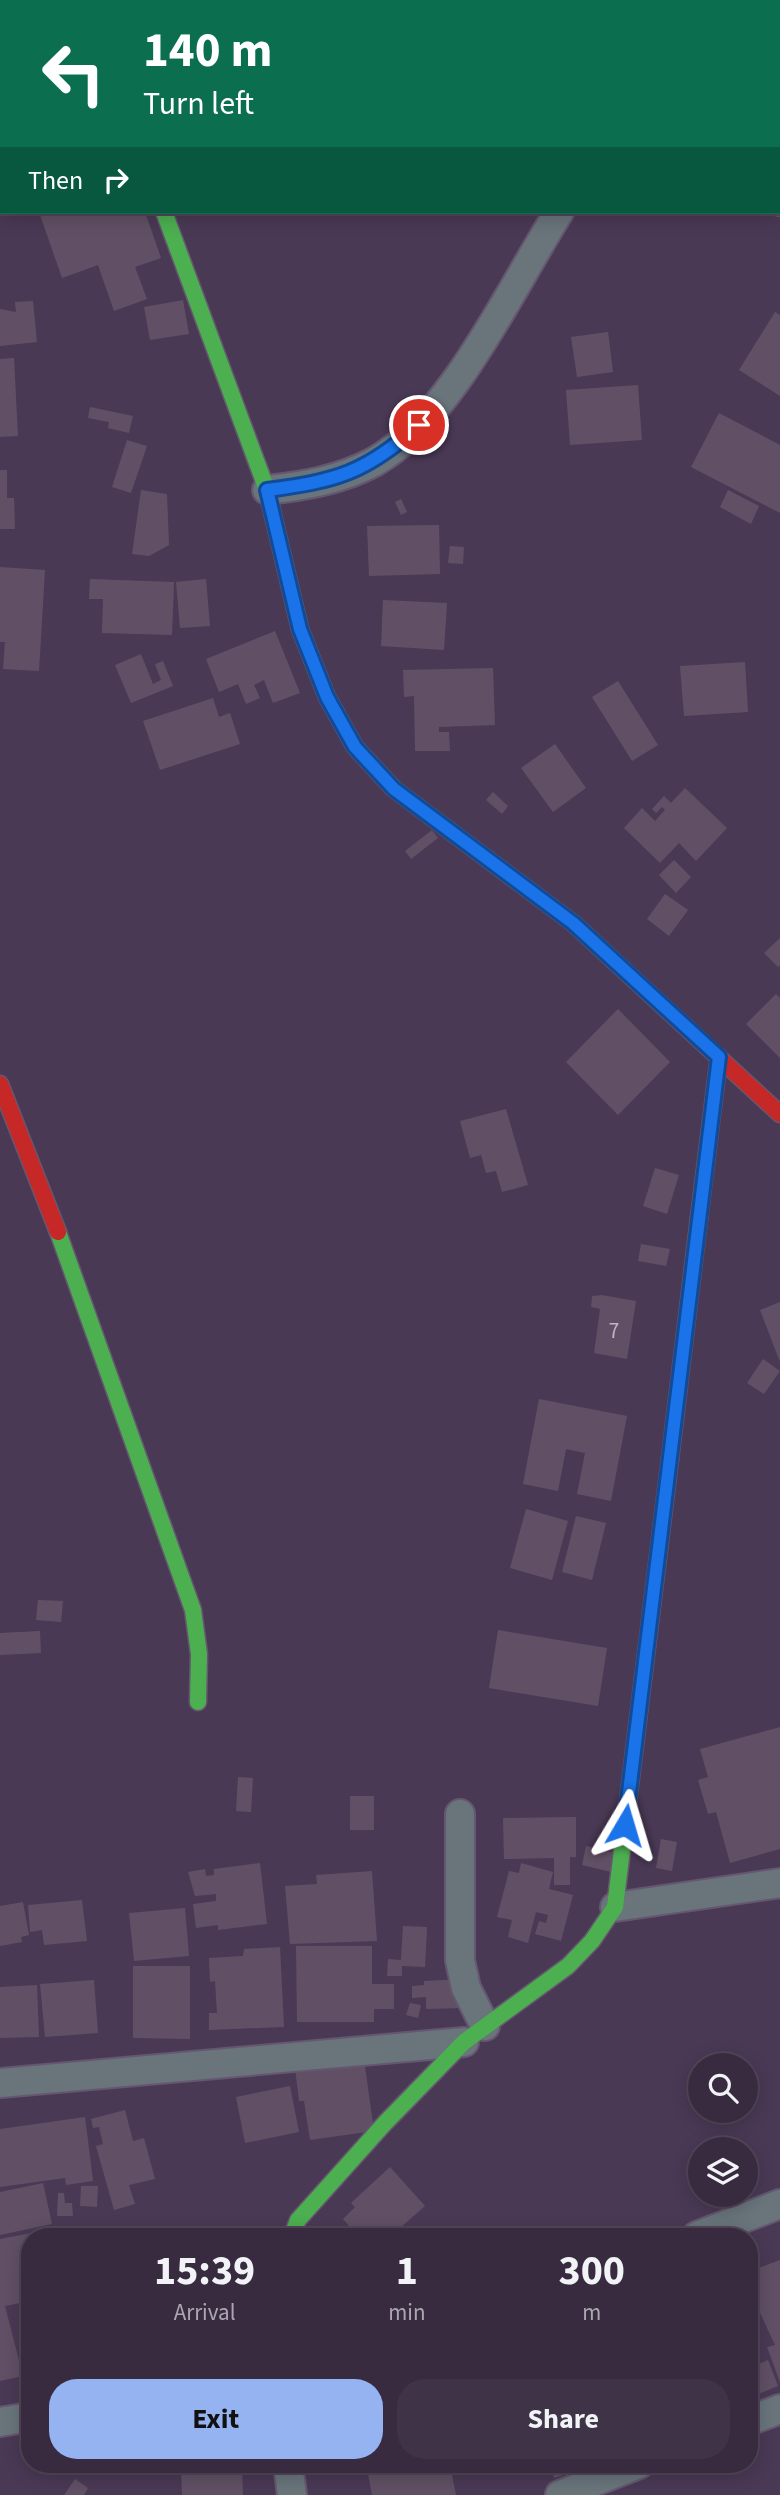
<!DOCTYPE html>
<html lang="en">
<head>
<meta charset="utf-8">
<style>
	:root { --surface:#382b40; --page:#3f3347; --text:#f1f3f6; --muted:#aba7b1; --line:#524759; --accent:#95b2f1 }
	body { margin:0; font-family:"Source Sans 3",sans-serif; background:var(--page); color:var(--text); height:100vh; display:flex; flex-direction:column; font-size:26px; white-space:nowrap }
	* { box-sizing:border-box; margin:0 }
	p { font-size:23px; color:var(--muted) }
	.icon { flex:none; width:38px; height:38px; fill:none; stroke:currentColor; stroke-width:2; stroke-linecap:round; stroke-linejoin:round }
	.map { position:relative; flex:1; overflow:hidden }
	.panel { position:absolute; left:21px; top:2228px; width:737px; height:245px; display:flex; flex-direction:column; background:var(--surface); border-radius:28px; box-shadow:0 4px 18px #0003,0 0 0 2px var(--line) }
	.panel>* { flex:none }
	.banner { position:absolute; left:0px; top:0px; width:780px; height:214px; box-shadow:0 4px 18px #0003,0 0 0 2px var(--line); background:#0b6e4f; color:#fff; overflow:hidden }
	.buttons { position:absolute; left:688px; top:2053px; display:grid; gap:14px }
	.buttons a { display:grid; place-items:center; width:70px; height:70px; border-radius:50%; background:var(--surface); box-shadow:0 4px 18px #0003,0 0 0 2px var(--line); font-size:35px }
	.pin { position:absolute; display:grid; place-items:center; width:60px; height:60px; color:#fff; margin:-30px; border:4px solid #fff; border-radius:50%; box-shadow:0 2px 7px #0007 }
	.me { position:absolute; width:77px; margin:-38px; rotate:7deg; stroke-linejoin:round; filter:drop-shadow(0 0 5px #0008) }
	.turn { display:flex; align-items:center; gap:24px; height:147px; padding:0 28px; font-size:32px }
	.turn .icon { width:91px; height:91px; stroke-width:2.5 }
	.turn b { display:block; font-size:49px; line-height:60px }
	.then { display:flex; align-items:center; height:66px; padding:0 28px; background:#0003; gap:14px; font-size:26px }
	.eta { display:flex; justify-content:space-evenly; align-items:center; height:119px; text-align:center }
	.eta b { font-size:42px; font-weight:700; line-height:49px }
	.cta { display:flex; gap:14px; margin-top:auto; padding:14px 28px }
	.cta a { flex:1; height:80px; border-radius:28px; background:var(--accent); color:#111; font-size:28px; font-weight:700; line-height:80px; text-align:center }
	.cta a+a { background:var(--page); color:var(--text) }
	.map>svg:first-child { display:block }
	.building { fill:#615065 }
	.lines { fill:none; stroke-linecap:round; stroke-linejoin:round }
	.street-casing { stroke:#65576f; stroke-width:32 }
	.fast-casing { stroke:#65576f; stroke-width:19 }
	.jam-casing { stroke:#65576f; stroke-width:19 }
	.street { stroke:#69747b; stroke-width:28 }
	.fast { stroke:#4caf50; stroke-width:16 }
	.jam { stroke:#c62828; stroke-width:16 }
	.route-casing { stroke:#114b97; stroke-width:18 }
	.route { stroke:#1a73e8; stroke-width:12 }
	.labels { text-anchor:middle; stroke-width:6; stroke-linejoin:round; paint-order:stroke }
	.number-label { font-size:21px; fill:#c2b2ce }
</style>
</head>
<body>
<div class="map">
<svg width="780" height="2495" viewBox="0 0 780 2495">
	<rect width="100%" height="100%" fill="#4a3955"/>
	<g class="building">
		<polygon points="39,212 145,212 161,258 135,267 147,299 114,311 98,265 62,278"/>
		<polygon points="183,300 189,334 150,340 144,307"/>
		<polygon points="33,301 37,342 0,346 0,309 16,312 15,302"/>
		<polygon points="775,312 780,315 780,396 739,370"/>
		<polygon points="608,332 613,372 577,377 571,337"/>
		<polygon points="14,358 18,436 0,437 0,359"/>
		<polygon points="638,385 642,440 570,445 566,390"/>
		<polygon points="90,407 133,416 129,433 108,428 109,422 88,418"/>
		<polygon points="719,413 780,445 780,513 691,467"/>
		<polygon points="127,440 147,446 131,493 112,487"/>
		<polygon points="0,470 7,470 7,498 14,498 15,529 0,529"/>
		<polygon points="141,490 167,494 169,545 149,556 132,554"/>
		<polygon points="728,490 759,506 751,524 720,507"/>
		<polygon points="401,499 407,512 401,515 395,502"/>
		<polygon points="439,525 440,574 369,576 367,526"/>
		<polygon points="450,546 464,547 463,564 448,563"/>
		<polygon points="0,567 45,570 39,671 3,669 5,642 0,642"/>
		<polygon points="90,579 174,582 172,635 102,633 103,599 89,599"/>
		<polygon points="206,579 210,626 180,628 176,582"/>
		<polygon points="383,600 447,603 444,650 381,646"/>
		<polygon points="275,631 300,693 273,703 264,680 254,685 260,698 246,704 238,684 219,692 206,659"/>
		<polygon points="141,654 153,684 161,680 155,664 163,661 173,686 131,703 115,665"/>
		<polygon points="745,662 748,712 684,716 680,666"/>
		<polygon points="493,668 495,725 439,727 439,732 449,732 450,751 415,751 414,696 404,697 403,670"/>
		<polygon points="618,681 658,745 632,761 592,697"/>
		<polygon points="213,698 219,717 230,713 240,744 160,770 143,721"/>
		<polygon points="555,744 586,788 553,812 521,768"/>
		<polygon points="685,788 727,828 696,861 679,843 660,863 624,828 642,808 655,821 665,810 662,807 656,813 652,809 664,796 671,803"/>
		<polygon points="493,792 508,806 502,814 486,800"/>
		<polygon points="432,830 438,838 411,859 405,851"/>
		<polygon points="674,860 691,877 676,893 659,875"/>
		<polygon points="665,894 688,910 669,936 647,919"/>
		<polygon points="780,938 780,965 778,967 764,953"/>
		<polygon points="776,994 780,998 780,1058 746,1024"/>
		<polygon points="618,1009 670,1062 618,1115 566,1062"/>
		<polygon points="506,1109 528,1185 502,1192 496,1171 486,1173 481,1155 470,1158 460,1121"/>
		<polygon points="655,1168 679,1175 667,1214 643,1206"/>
		<polygon points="641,1244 670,1249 666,1266 638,1261"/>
		<polygon points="602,1295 636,1301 627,1359 594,1353 600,1309 591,1307 592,1296"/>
		<polygon points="780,1302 780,1362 760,1310"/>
		<polygon points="763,1359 780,1371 764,1394 747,1383"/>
		<polygon points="539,1399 627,1416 611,1501 577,1494 585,1453 566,1449 558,1491 523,1484"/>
		<polygon points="526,1509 568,1521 552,1580 510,1568"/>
		<polygon points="576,1516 606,1523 592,1580 562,1572"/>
		<polygon points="38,1600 63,1601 61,1622 36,1620"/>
		<polygon points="498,1630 607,1648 598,1706 489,1688"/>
		<polygon points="40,1631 41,1653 0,1655 0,1633"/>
		<polygon points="780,1727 780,1849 730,1863 716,1812 708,1814 698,1780 708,1777 700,1749"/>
		<polygon points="238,1777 253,1778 251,1812 236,1811"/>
		<rect x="350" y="1796" width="24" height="34"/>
		<polygon points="576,1817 576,1857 570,1857 570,1885 554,1885 554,1858 504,1859 503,1818"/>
		<polygon points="661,1839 677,1842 672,1871 656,1868"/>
		<polygon points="586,1846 616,1853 611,1872 582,1865"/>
		<polygon points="260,1863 267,1924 218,1930 218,1925 196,1928 193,1904 216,1901 216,1894 195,1896 188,1872 205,1869 206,1876 214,1875 214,1869"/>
		<polygon points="521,1863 553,1872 549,1889 573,1895 561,1941 535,1934 539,1921 546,1923 548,1915 536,1912 528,1943 508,1937 512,1920 497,1917 509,1871 519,1873"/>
		<polygon points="372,1871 377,1941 290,1944 285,1886 317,1884 316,1875"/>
		<polygon points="82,1900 87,1941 44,1945 42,1930 30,1932 28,1905"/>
		<polygon points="23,1902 29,1935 21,1937 22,1942 0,1946 0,1906"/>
		<polygon points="185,1908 189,1956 134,1961 129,1913"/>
		<polygon points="403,1926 427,1927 425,1967 402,1966 402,1976 387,1976 388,1959 401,1960"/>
		<polygon points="296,1946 372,1946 372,1984 394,1984 394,2009 374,2009 374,2022 297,2022"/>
		<polygon points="280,1947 284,2027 209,2030 209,2013 217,2013 215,1981 210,1982 209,1958 243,1956 244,1949"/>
		<polygon points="133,1966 190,1966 190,2039 133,2038"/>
		<polygon points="462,1979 463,2008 426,2009 426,1997 412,1998 412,1986 424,1985 424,1981"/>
		<polygon points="94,1980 98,2033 45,2037 40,1984"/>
		<polygon points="37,1985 39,2037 0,2038 0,1987"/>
		<polygon points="410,2003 421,2005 418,2018 406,2015"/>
		<polygon points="364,2059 374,2131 310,2140 304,2101 299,2101 295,2068"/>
		<polygon points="290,2086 299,2132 245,2143 236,2097"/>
		<polygon points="125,2110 133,2141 144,2138 155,2179 129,2185 135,2204 114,2210 96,2146 103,2144 99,2127 93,2128 91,2119"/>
		<polygon points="85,2117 93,2181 66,2185 65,2178 0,2187 0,2129"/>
		<polygon points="390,2167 425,2206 400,2228 408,2236 358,2236 343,2219 355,2207 351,2203"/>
		<polygon points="43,2183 52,2224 0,2235 0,2192"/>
		<polygon points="81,2186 98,2186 97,2207 80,2206"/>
		<polygon points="58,2193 64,2193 65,2203 72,2203 73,2216 57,2216"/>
		<polygon points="42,2231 43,2236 30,2236 30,2301 5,2306 23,2376 0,2381 0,2239"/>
		<polygon points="780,2260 780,2382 767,2347 775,2345 749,2289 749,2265 751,2271"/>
		<polygon points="749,2354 754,2366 768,2360 778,2386 756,2395 754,2388 749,2389"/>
		<polygon points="366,2464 450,2465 456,2495 372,2495"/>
		<polygon points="550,2464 597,2464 597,2465 554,2478"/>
		<polygon points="242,2466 243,2495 182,2495 181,2470"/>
		<polygon points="75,2479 88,2488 84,2495 64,2495"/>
	</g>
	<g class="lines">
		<defs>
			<g id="street">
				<polyline points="85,0 85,2"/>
				<polyline points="618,0 618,2"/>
				<polyline points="779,200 780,201"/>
				<path d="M267,490C304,486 340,480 374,462C451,419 512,286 559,212"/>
				<polyline points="460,1814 460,1960 466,1988 485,2026"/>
				<polyline points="615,1907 780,1883"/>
				<polyline points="0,2083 464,2042"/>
				<polyline points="697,2236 780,2204"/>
				<polyline points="749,2421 780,2409"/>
				<polyline points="0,2422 30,2417"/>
				<polyline points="288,2464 292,2495"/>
				<polyline points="560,2495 639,2464"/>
			</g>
			<g id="fast">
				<polyline points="164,212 267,490 300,629 327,697 355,747 394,789 573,923 613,960"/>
				<polyline points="699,1218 719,1057"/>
				<polyline points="58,1232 193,1610 199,1654 198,1702"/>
				<polyline points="292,2236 298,2220 385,2123 464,2042 568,1966 592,1941 615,1907 670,1459"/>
			</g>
			<g id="jam">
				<polyline points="613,960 780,1114"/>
				<polyline points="0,1084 58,1232"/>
				<polyline points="670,1459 699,1218"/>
			</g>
		</defs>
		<use href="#street" class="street-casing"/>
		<use href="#fast" class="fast-casing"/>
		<use href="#jam" class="jam-casing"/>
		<use href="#street" class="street"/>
		<use href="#fast" class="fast"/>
		<use href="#jam" class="jam"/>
	</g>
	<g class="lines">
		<defs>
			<path id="route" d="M419,425C366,473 336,481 267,490L300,629L327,697L355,747L394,789L573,923L719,1057L625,1825"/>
		</defs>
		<use href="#route" class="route-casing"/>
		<use href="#route" class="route"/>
	</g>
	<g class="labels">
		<g class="number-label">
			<text x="614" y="1338">7</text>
		</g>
	</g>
</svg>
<div class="buttons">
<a><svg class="icon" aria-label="search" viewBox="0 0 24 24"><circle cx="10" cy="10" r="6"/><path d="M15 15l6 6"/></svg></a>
<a><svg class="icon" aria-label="layers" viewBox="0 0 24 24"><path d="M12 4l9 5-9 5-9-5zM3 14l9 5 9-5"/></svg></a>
</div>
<div class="pin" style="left:419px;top:425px;background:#d93025"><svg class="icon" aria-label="arrive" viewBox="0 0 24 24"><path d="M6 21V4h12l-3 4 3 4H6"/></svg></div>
<svg class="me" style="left:625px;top:1825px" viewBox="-20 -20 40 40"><path d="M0-17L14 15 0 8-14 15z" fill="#1a73e8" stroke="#fff" stroke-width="4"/></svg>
<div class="banner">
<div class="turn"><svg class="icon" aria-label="left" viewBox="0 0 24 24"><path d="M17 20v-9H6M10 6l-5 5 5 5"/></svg><div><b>140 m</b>Turn left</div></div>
<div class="then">Then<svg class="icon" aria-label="right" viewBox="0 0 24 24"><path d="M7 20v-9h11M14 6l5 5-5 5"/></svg></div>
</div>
<section class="panel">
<div class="eta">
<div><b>15:39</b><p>Arrival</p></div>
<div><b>1</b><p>min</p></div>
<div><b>300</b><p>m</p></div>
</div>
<div class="cta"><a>Exit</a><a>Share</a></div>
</section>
</div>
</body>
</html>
